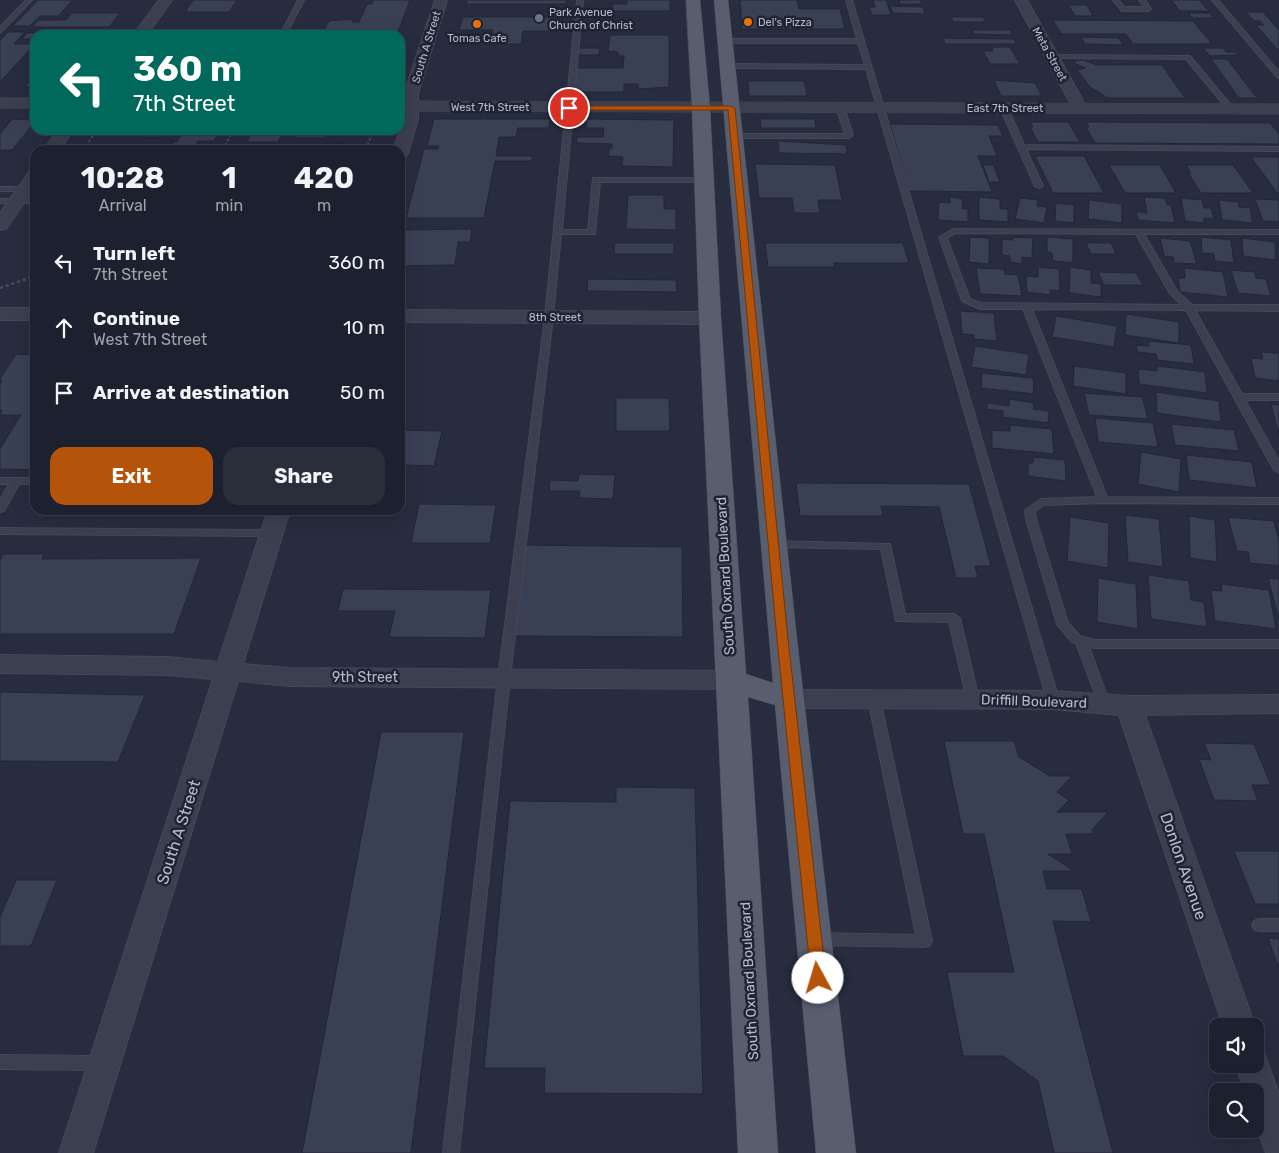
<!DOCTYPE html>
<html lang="en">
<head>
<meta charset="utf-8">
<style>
	:root { --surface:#1d212f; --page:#2a2e3b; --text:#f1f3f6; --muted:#a0a3aa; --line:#3b3e4b; --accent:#b45309 }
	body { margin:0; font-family:Rubik,sans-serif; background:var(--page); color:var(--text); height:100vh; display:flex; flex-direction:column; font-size:19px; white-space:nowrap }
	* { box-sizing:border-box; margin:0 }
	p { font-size:16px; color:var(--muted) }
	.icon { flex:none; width:28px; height:28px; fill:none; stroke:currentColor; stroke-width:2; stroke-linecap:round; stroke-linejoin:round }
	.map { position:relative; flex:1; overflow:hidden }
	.details { position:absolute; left:30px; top:145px; width:375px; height:370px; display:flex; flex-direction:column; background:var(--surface); border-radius:15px; box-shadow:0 5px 20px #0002,0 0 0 1px var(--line) }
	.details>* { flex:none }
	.guide { position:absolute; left:30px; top:30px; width:375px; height:105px; border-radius:15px; box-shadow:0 5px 20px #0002,0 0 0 1px var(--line); background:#00695c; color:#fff; overflow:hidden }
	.tools { position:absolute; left:1209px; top:1018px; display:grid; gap:10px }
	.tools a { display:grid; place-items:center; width:55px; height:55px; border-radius:10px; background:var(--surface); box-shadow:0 5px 20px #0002,0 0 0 1px var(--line); font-size:25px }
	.pin { position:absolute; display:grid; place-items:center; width:42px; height:42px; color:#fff; margin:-21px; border:2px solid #fff; border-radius:50%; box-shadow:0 1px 5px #0007 }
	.me { position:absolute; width:55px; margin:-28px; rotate:354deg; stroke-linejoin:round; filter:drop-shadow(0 0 4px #0008) }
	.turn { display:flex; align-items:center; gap:18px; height:105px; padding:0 20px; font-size:22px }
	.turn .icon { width:65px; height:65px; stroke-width:2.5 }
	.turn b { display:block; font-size:35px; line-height:42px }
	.eta { display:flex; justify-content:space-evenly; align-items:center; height:85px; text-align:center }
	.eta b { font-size:30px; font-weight:700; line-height:35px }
	.action { display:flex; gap:10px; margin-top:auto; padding:10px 20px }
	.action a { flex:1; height:58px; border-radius:15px; background:var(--accent); color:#fff; font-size:20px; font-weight:700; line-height:58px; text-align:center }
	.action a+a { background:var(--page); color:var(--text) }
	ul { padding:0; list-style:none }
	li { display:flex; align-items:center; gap:15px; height:65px; padding:0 20px }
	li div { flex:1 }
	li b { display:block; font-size:19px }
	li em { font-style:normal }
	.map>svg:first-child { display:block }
	.building { fill:#394054; stroke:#222636 }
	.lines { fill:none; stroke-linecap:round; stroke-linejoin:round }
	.service-casing { stroke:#444858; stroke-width:2 }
	.minor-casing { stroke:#444858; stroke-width:2 }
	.tertiary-casing { stroke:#444858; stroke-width:1 }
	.primary-casing { stroke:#444858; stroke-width:1 }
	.path-far1 { stroke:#425258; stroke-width:2; stroke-dasharray:2.5 2.5; stroke-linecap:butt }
	.path { stroke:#425258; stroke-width:2.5; stroke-dasharray:3 3; stroke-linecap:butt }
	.service { fill:#3b3f4f; fill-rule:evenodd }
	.minor { fill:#3b3f4f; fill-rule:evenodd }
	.tertiary { fill:#3b3f4f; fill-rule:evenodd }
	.primary { fill:#595e6e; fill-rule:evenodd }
	.route { fill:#b45309; stroke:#753606 }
	.worship-dot { fill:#6b7280; stroke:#1f2434; stroke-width:2 }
	.food-dot { fill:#e8710a; stroke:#1f2434; stroke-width:2 }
	.labels { text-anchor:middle; stroke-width:5; stroke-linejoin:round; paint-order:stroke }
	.far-poi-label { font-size:11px; fill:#b7bbc9; stroke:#1f2434; text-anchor:start }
	.far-street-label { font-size:11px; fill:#b7bbc9; stroke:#1f2434 }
	.street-label { font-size:14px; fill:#b7bbc9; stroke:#1f2434 }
	.near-street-label { font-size:16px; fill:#b7bbc9; stroke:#1f2434 }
</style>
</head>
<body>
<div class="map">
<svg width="1279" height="1153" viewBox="0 0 1279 1153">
	<rect width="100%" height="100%" fill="#272c3f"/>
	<g class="building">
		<polygon points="38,0 73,0 58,16 40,16 30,26 13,26"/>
		<polygon points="193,0 237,0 229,12 185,12"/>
		<polygon points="373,0 410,0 397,35 288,35 291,30 324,30 329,21 354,19 352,22 359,22 367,4 372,4"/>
		<polygon points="467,0 566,0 566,4 466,4"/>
		<polygon points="627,0 670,0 670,11 612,11 613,4 627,4"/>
		<polygon points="740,0 797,0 799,9 840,9 845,29 742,29"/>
		<polygon points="873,0 886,0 891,15 872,15 869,7 875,7"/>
		<polygon points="899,0 920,0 922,4 900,4"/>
		<polygon points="1171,0 1199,0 1209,11 1180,11"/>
		<polygon points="1068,5 1087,5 1093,16 1075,16"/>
		<polygon points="890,6 923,7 925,14 893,13"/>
		<polygon points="1246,12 1263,12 1279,30 1279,51 1256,25 1264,25 1260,21 1254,21"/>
		<polygon points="72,13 120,13 109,27 32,27 38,20 66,20"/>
		<polygon points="1188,13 1210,13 1214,18 1193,18"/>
		<polygon points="463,17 552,17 551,31 523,31 521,44 489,44 490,42 466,42 468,34 492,34 492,30 459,30"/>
		<polygon points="951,17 983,17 986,22 953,22"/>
		<polygon points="1053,20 1193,21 1212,44 1133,44 1126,34 1061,34"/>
		<polygon points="972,30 1010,30 1012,35 974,34"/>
		<polygon points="8,32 25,32 14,44 35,44 0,82 0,40"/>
		<polygon points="27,33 105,33 103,35 35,35 35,39 22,39"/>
		<polygon points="610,35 669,35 669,87 638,89 638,84 624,84 624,92 573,92 577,68 623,68 624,56 618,56 618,52 608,51"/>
		<polygon points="1081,37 1119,38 1123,45 1085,44"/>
		<polygon points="943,38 1014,39 1016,44 945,44"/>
		<polygon points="992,47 1010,47 1020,64 990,64 983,51 993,51"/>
		<polygon points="579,48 600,48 599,55 579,55"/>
		<polygon points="1203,48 1223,48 1226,52 1236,52 1239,55 1210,56"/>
		<polygon points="1211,59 1227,59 1257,98 1239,98"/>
		<polygon points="1083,60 1097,65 1162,65 1185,98 1108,98 1090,87 1077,70 1085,68 1074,63 1076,61"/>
		<polygon points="35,75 35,87 25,87"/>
		<polygon points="994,80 1035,83 1042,96 1001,96"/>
		<polygon points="748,81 804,81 807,96 749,96"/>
		<polygon points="12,119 35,120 35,122 12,150 0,150 0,134"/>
		<polygon points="434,119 550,119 549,128 518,128 516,137 499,137 496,156 532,156 532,161 495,161 484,218 406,218 424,149 438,149 439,146 427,146"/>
		<polygon points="587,119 674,120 673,167 622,166 623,157 608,156 609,148 612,148 612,144 576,143 577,137 603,137 604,128 586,128"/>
		<polygon points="760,119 815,119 816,128 761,128"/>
		<polygon points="1030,122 1068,122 1080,142 1038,142 1030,127 1033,127"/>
		<polygon points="1086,122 1270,123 1279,134 1279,144 1095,143 1086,127 1089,127"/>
		<polygon points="890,124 998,125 1003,136 989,136 997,156 978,156 992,192 909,191"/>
		<polygon points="142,130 166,130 162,137 137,137"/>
		<polygon points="185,130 220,130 214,141 198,141 193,150 168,150 173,142 177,142"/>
		<polygon points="253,130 284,130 278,142 247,142"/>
		<polygon points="297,130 327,130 324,138 294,138"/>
		<polygon points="778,141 846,145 847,154 779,153"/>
		<polygon points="355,143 353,150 315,150 317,144"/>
		<polygon points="1035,156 1084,156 1104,193 1053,193"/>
		<polygon points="1251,157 1279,157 1279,193 1277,193"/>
		<polygon points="755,164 835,165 842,200 818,200 820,213 794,213 792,198 759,198"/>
		<polygon points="983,165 993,165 1000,182 989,182"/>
		<polygon points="1109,165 1160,165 1176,193 1125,193"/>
		<polygon points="1186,165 1233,165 1253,193 1201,193 1188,173 1191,173"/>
		<polygon points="628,195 664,195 664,209 676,209 676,230 626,229"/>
		<polygon points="950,197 963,199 962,209 968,209 968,222 938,220 939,202 950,203"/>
		<polygon points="979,197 1000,199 1000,209 1008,209 1008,222 979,220"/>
		<polygon points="1144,197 1165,198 1167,205 1171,205 1175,223 1138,220 1136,212 1147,213"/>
		<polygon points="1020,198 1038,200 1037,206 1047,207 1044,223 1015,219"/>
		<polygon points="1181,198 1202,200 1204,208 1211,208 1214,219 1204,218 1204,223 1185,221"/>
		<polygon points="1255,199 1279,200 1279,222 1263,221"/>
		<polygon points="1089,200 1122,204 1122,223 1088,219"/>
		<polygon points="1219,200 1238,202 1239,207 1250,208 1253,223 1222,220"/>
		<polygon points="1056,203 1074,205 1074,223 1055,221"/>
		<polygon points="472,229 470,242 458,242 455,265 400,266 401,230"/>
		<polygon points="970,237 989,238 989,264 969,262"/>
		<polygon points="1013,237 1033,238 1032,258 1022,257 1022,264 1010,262 1010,256 1002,255 1002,239 1013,240"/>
		<polygon points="1047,237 1073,239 1073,263 1053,261 1052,253 1047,252"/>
		<polygon points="1201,237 1231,240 1234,263 1215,261 1214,254 1202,253"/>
		<polygon points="1160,238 1190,241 1197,264 1174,263 1173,257 1164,256"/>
		<polygon points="1242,238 1275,242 1276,260 1243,256"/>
		<polygon points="615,243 674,243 674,254 614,254"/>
		<polygon points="765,243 903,243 909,263 834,263 835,267 768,267"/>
		<polygon points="1086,243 1111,243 1116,254 1091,254"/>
		<polygon points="1038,267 1059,269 1060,291 1050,290 1050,295 1027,292 1026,276 1038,277"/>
		<polygon points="1070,267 1091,270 1091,283 1101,284 1101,297 1069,293"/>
		<polygon points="976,268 1004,269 1005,274 1018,275 1022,296 980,294"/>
		<polygon points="1184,268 1223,272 1228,297 1180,292 1178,278 1185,278"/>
		<polygon points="1231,270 1255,272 1256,278 1266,279 1271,296 1238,293"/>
		<polygon points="1098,272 1136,273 1143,285 1104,285"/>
		<polygon points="588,279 676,280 677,292 587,291"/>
		<polygon points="960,311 994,313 997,341 974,339 974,335 962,334"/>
		<polygon points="1126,314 1179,322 1179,343 1125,335"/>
		<polygon points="1056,316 1117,326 1114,347 1052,337"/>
		<polygon points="1148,341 1191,345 1194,364 1157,360 1156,354 1137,352 1136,345 1149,346"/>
		<polygon points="975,346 1029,354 1026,375 971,367"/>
		<polygon points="1261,352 1279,353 1279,381 1255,378 1251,358 1263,359"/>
		<polygon points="16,354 35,355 35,470 0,469 0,449 21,415 0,415 2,410 0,410 0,384 2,381 0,379"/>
		<polygon points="1074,366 1126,373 1126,394 1073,386"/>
		<polygon points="1157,366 1205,372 1207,393 1139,384 1138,369 1157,371"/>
		<polygon points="982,373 1033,378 1034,394 981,388"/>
		<polygon points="1156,392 1219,401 1221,422 1157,413"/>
		<polygon points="1084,393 1142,397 1148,419 1089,415"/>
		<polygon points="616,398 669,398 670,431 616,431"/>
		<polygon points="1009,399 1034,403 1033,409 1049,411 1048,423 1003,417 1003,411 987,409 987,403 1009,406"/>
		<polygon points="1271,404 1279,405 1279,436"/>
		<polygon points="1095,418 1153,423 1158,447 1098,442"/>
		<polygon points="1171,424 1234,430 1239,451 1175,445"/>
		<polygon points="1010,425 1052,429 1054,454 992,448 992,430 1010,431"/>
		<polygon points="400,430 442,431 434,466 400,465"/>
		<polygon points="1141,452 1181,459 1179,492 1138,484"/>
		<polygon points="1186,455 1252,462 1257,488 1189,480"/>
		<polygon points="1033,457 1065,460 1066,481 1028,476 1028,463 1033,463"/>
		<polygon points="579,474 615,475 613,499 579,498 580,491 549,491 550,480 578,481"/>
		<polygon points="796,483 969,484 991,566 975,566 978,578 956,578 939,507 881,506 883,516 800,516"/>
		<polygon points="419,504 496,505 490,543 411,543"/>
		<polygon points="1125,515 1159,519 1163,567 1128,562"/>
		<polygon points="1189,516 1215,520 1217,562 1190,558"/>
		<polygon points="1070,517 1109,523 1108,568 1067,561"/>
		<polygon points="1228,517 1274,521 1279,541 1279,566 1250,563 1248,552 1237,551"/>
		<polygon points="524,545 682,547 683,637 513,636"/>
		<polygon points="3,554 44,554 42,559 201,558 174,634 0,634 0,560"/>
		<polygon points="1148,575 1189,581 1191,600 1204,602 1207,627 1151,619"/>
		<polygon points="1098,578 1136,584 1138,629 1097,622"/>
		<polygon points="1268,578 1279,579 1279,620"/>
		<polygon points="1221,584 1269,590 1276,629 1215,621 1211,590 1222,591"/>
		<polygon points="343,589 491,590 485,638 389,637 395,611 338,611"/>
		<polygon points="0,692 145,695 118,762 0,761"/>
		<polygon points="381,732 464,732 411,1153 302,1153"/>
		<polygon points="944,741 1014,741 1019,757 1050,776 1072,776 1057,792 1069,800 1057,812 1108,812 1092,830 1093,834 1066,834 1072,854 1048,854 1074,871 1043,871 1047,889 1082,889 1091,922 1053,921 1113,1153 1054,1153 1038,1081 1003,1056 963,1056 947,972 1014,972 984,834 963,834"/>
		<polygon points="1204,743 1254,744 1271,785 1252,785 1258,801 1214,800 1199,759 1211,760"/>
		<polygon points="616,787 695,788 703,1094 544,1093 545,1068 484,1068 510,801 616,802"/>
		<polygon points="1234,851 1279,851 1279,904 1255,904"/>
		<polygon points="16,880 57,880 31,946 0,946 0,917"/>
		<polygon points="1268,938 1279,939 1279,969"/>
	</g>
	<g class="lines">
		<defs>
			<g id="service">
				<polygon points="26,0 32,0 0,33 0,27"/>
				<polygon points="298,0 304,0 286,35 280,35"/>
				<polygon points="577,0 583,0 562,230 588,230 593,178 703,178 707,180 703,182 600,182 595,234 561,234 553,317 510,678 459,1153 443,1153 498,678 545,317"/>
				<polygon points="846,0 852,0 1059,700 1057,703 1049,703 1047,700 866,69 727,68 724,66 727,64 865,65 858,43 725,43 722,41 725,39 857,39"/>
				<polygon points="1113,0 1119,0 1124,7 1144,7 1139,0 1145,0 1151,9 1148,11 1122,11"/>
				<polygon points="1212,0 1218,0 1279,72 1279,78 1277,77"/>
				<polygon points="1052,55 1190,56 1234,109 1228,110 1186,59 1050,58 1050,56"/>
				<polygon points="840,106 844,108 853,135 849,138 734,138 730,136 734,134 845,134 836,108"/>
				<polygon points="1002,107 1008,108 1024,145 1279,147 1279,151 1026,149 1043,186 1039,188 1035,186 1000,108"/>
				<rect x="0" y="187" width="35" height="4"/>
				<rect x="0" y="199" width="35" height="4"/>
				<path d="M954,229L1279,230V234H1144L1177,291L1192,305H1279V311L1195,310L1242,394H1279V400H1245L1279,461V473L1274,470L1186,310L1032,309L1107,497L1279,498V504L1103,503L1044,505L1035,511L1036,519L1068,623L1080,636L1095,640H1279V648H1095L1089,647L1110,704L1108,707H1100L1076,643L1072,642L1057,624L1026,519L1025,510L1041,499L1097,497L1023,309H980L962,301L939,237ZM956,233L1136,234L1169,292L1181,305L981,303L970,299L947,238Z"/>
				<polygon points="0,478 35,478 35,484 19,484 4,511 0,512 0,500 9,484 0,484"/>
				<polygon points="0,528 272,530 277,533 272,536 0,534"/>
				<polygon points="773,541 890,544 905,614 954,614 960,618 979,700 977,703 969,703 967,700 949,622 896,621 881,549 769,547 768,545 769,543"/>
				<polygon points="874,695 878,696 880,699 932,941 930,945 925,947 816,945 811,943 809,939 811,935 816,933 916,935 868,699 870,696"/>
				<polygon points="1259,919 1279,919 1279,931 1259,931 1254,929 1252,925 1254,921"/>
				<polygon points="0,1055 103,1056 109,1058 111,1063 109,1068 103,1070 0,1069"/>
			</g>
			<g id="minor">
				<polygon points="159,0 172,0 147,35 133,35"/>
				<polygon points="435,0 447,0 418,94 418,119 408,153 406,156 400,158 400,150 393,150 404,119 404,94"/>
				<polygon points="1015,0 1027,0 1087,108 1085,111 1075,111 1073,108"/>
				<polygon points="57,130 73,130 60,150 44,150"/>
				<polygon points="35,170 35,187 6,229 0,230 0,213 29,172"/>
				<rect x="0" y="308" width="35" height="12"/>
				<polygon points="400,310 710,312 717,314 719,318 717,322 710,324 400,322"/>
				<polygon points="268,510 290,510 243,664 289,668 731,671 740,674 744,680 740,686 731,689 289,686 238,681 93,1153 59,1153 213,679 167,675 0,673 0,655 167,657 218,662"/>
				<polygon points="789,690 1053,691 1129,696 1279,695 1279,713 1145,715 1255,1026 1223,1026 1119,715 1053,709 789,708 780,706 776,699 780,692"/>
				<polygon points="1255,1050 1264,1053 1279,1094 1279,1153 1266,1153 1255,1123 1255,1091 1245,1091 1235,1064 1255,1064"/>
			</g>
			<g id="tertiary">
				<rect x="0" y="98" width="35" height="10"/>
				<polygon points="400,101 1279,104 1279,114 400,111"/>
			</g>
			<polygon id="primary" points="686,0 700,0 710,108 721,318 746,674 773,683 714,0 728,0 797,639 856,1153 816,1153 775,705 748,697 778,1153 738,1153 699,318 692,108"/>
		</defs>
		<use href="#service" class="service-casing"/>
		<use href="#minor" class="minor-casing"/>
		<use href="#tertiary" class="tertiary-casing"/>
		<use href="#primary" class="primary-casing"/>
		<g class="path-far1">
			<polyline points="83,150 97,130"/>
			<polyline points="223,150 233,130"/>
			<polyline points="366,150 373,130"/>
		</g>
		<polyline class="path" points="0,288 35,276"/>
		<use href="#service" class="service"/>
		<use href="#minor" class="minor"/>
		<use href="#tertiary" class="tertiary"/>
		<use href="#primary" class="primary"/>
	</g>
	<polygon class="route" points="566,106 731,106 735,108 788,639 826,978 824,982 818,984 813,982 811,978 777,639 728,110 569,110 566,109"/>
	<circle class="worship-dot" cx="539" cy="18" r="5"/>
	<g class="food-dot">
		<circle cx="748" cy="22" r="5"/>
		<circle cx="477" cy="24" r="5"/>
	</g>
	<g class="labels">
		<g class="far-poi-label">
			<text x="549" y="16">Park Avenue<tspan x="549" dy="13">Church of Christ</tspan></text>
			<text x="758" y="26">Del's Pizza</text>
			<text x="477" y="42" text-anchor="middle">Tomas Cafe</text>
		</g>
		<g class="far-street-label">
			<text transform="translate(426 47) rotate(-73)" y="4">South A Street</text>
			<text transform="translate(1050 54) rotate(61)" y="4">Meta Street</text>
			<text x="490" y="111">West 7th Street</text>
			<text x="1005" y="112">East 7th Street</text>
			<text x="555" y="321">8th Street</text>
		</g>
		<g class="street-label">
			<text transform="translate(725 576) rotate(-93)" y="5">South Oxnard Boulevard</text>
			<text x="365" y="682">9th Street</text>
			<text transform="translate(1034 701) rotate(2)" y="5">Driffill Boulevard</text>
			<text transform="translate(749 981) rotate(-93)" y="5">South Oxnard Boulevard</text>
		</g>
		<g class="near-street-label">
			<text transform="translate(178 832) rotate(-72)" y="6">South A Street</text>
			<text transform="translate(1184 866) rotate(71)" y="6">Donlon Avenue</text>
		</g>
	</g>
</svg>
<div class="tools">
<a><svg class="icon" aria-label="sound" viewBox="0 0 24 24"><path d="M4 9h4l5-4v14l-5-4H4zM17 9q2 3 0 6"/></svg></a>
<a><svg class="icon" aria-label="search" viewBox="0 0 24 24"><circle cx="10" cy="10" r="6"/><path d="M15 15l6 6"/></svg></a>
</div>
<div class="pin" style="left:569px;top:108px;background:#d93025"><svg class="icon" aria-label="arrive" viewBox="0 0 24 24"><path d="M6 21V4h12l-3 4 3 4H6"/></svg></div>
<svg class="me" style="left:818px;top:978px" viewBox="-20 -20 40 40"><circle r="19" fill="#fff"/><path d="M0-13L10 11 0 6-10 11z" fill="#b45309"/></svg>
<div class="guide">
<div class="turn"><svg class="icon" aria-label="left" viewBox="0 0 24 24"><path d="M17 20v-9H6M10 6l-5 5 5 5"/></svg><div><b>360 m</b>7th Street</div></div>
</div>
<section class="details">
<div class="eta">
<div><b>10:28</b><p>Arrival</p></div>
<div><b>1</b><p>min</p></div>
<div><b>420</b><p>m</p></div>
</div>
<ul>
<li><svg class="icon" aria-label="left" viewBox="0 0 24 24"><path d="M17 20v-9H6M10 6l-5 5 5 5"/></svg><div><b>Turn left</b><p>7th Street</p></div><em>360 m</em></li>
<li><svg class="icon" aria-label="ahead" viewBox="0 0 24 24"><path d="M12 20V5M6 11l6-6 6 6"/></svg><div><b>Continue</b><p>West 7th Street</p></div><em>10 m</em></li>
<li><svg class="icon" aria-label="arrive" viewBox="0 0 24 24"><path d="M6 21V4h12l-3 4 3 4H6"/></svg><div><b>Arrive at destination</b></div><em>50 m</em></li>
</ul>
<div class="action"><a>Exit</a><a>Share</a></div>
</section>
</div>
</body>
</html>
